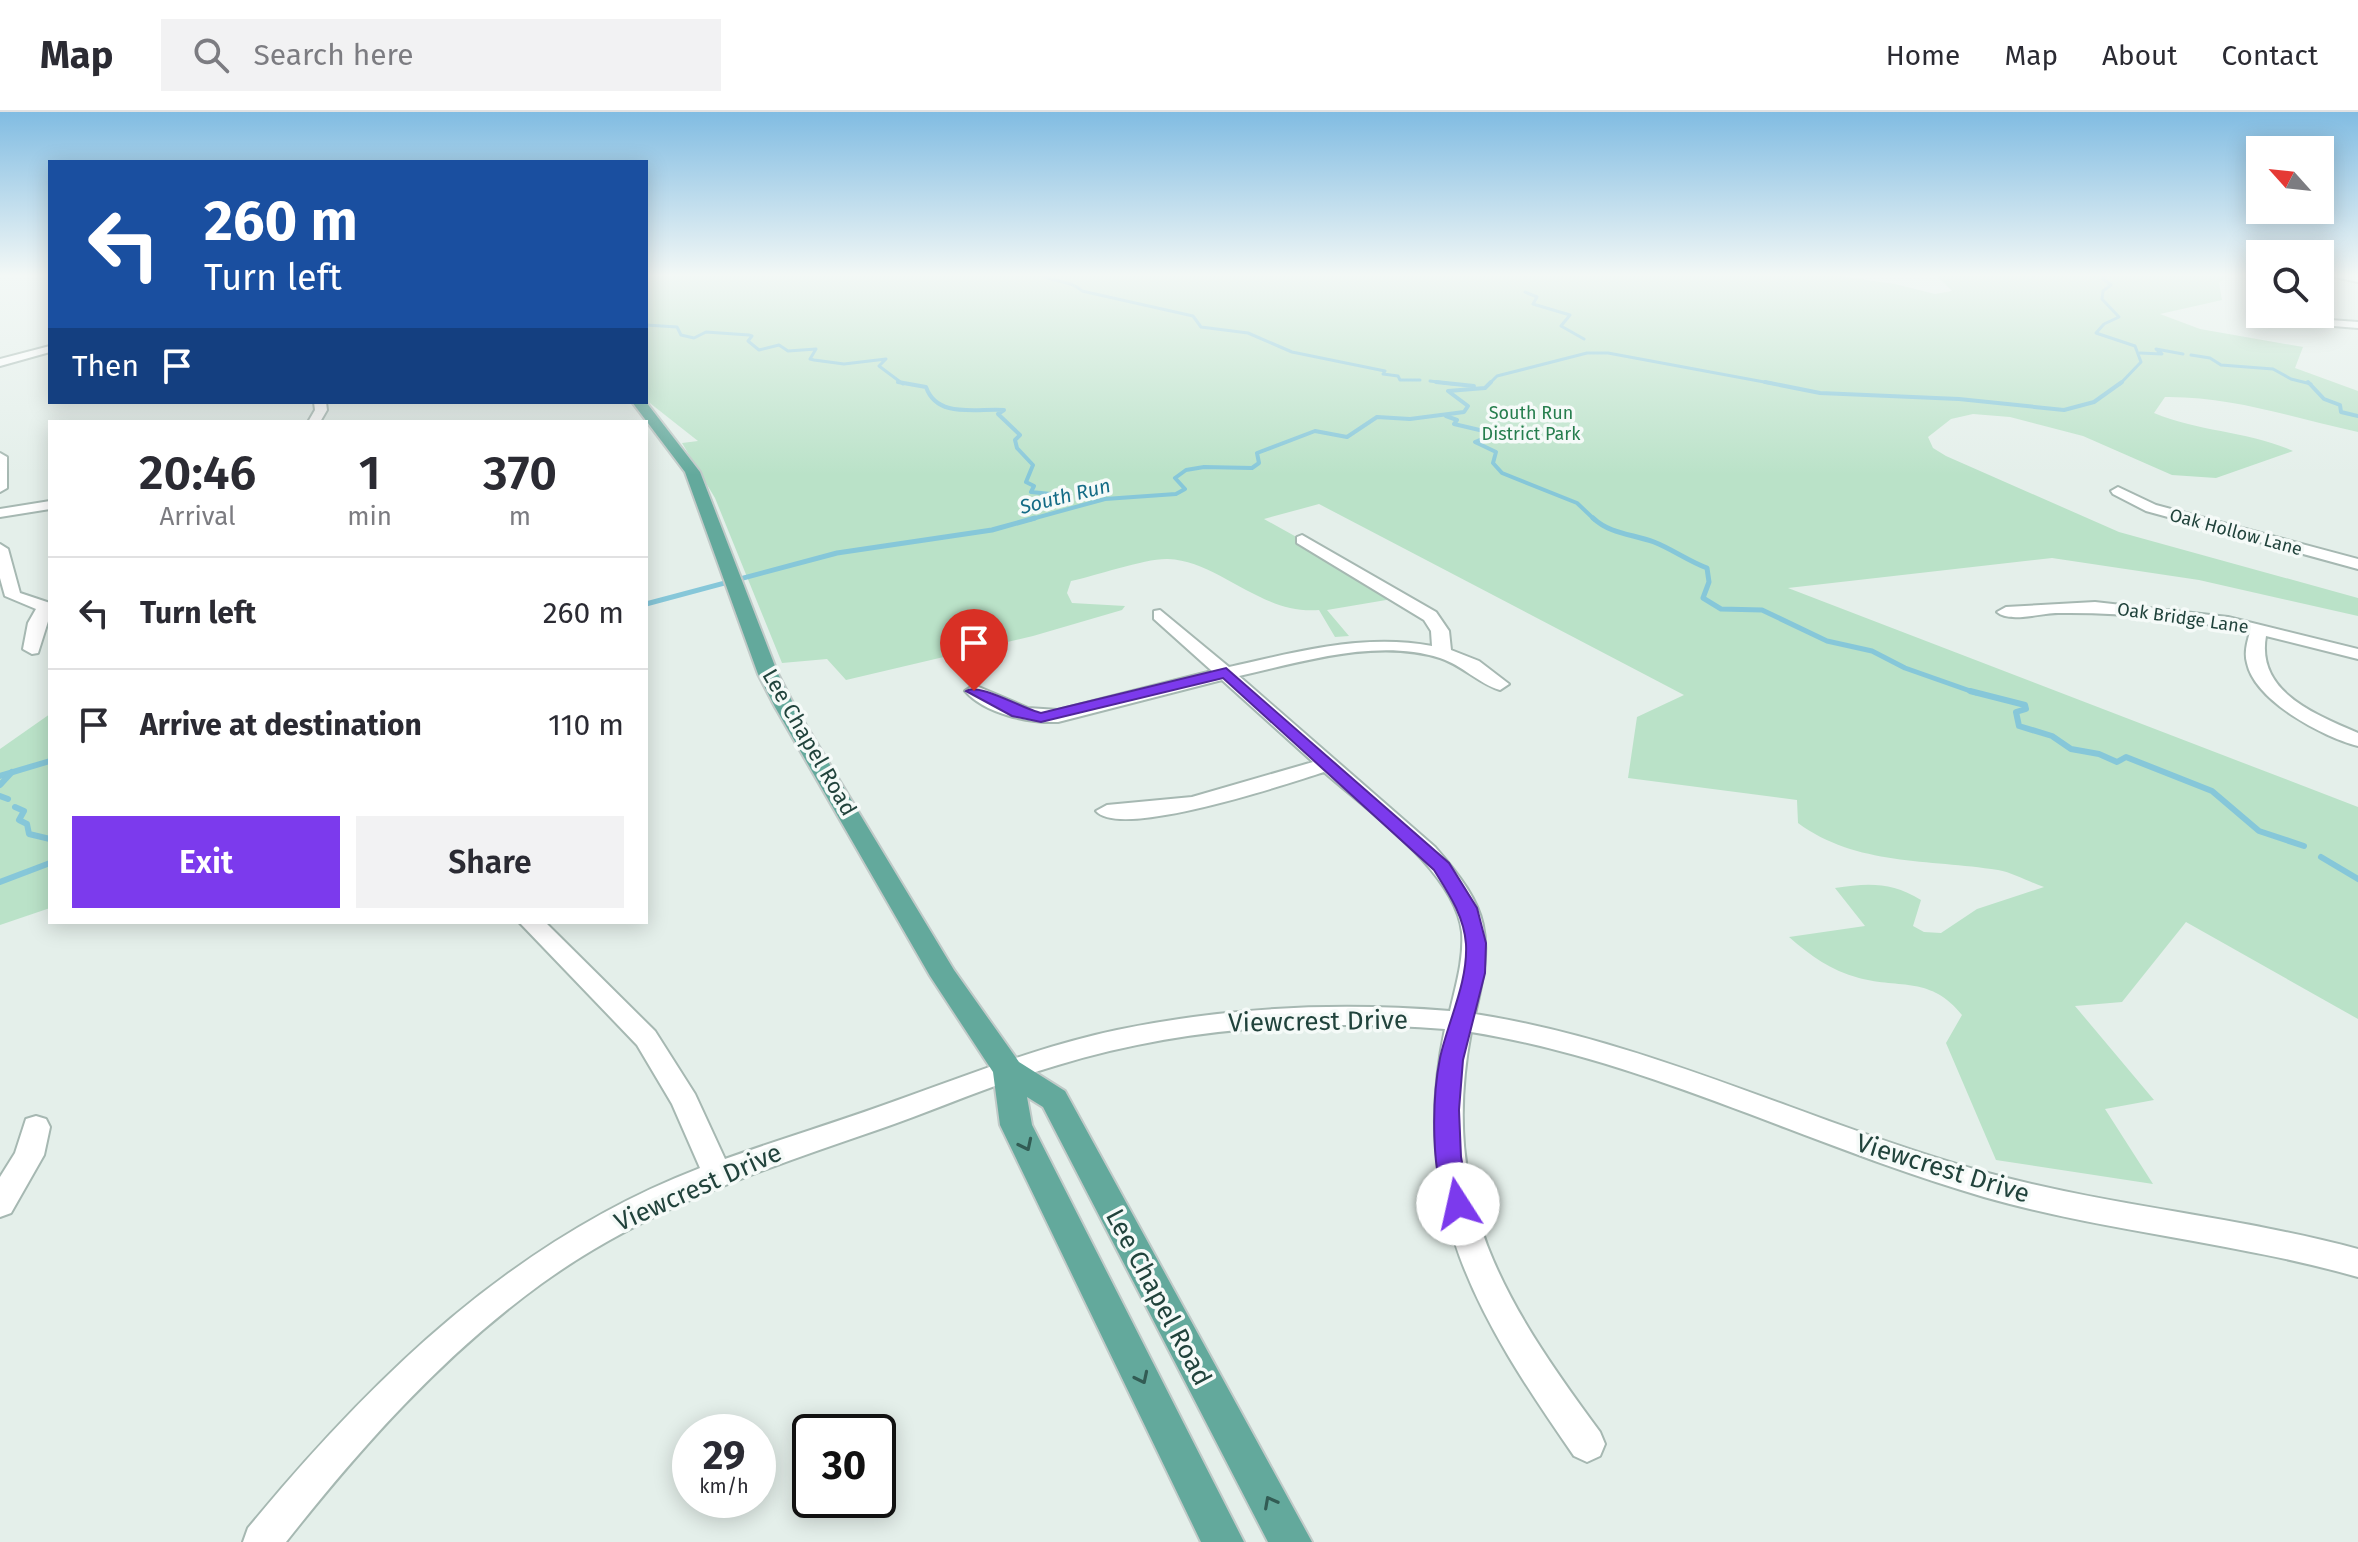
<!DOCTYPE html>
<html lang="en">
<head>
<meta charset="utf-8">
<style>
	:root { --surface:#fff; --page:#f2f2f3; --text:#2b2b33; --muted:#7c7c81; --line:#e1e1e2; --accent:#7c3aed }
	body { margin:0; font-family:"Fira Sans",sans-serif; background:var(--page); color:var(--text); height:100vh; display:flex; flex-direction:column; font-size:30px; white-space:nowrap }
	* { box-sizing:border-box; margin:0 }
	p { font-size:26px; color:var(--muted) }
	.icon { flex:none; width:44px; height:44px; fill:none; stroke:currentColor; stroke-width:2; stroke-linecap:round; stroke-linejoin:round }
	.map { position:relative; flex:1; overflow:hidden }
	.panel { position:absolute; left:48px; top:308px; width:600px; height:504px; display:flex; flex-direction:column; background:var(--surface); border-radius:0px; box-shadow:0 4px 20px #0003 }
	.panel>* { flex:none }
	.top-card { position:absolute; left:48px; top:48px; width:600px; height:244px; border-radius:0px; box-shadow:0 4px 20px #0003; background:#1a4fa0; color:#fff; overflow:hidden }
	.needle { width:52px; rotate:297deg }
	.fabs { position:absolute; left:2246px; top:24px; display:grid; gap:16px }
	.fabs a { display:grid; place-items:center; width:88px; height:88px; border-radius:0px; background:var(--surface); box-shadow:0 4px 20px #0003; font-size:40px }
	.speed { position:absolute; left:672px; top:1302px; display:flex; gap:16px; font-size:40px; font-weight:700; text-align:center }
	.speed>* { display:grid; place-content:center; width:104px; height:104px; border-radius:50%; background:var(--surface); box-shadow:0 4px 20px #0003; line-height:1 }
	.speed small { font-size:20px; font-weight:400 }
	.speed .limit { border:4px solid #111; border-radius:12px; background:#fff; color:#111 }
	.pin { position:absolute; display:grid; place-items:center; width:68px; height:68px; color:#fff; margin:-82px -34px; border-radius:50% 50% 50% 0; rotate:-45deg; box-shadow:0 0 8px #0007 }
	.pin .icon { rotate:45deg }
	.me { position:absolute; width:88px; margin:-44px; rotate:350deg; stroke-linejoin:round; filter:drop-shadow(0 0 6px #0008) }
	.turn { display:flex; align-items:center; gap:28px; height:168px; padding:0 24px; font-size:36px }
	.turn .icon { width:104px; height:104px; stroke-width:2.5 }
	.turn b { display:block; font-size:56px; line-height:68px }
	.then { display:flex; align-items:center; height:76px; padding:0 24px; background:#0003; gap:16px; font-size:30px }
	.eta { display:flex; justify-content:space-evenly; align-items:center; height:136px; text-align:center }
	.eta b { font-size:48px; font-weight:600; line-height:56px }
	.primary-button { display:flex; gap:16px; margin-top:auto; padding:16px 24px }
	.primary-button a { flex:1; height:92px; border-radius:0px; background:var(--accent); color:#fff; font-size:32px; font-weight:600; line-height:92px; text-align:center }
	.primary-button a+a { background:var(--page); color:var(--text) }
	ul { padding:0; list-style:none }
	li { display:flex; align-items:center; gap:24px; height:112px; padding:0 24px; border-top:2px solid var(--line) }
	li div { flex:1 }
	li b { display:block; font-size:30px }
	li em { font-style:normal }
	header { display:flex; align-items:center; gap:48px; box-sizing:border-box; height:112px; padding:0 40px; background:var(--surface); border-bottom:2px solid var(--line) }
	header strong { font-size:38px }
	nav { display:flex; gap:44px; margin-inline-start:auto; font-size:28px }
	.search { width:560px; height:72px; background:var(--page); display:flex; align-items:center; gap:20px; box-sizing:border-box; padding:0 28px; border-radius:0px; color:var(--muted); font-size:30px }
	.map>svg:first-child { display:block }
	.green { fill:#bae2c8 }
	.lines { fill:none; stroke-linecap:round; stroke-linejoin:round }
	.stream-far3 { stroke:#86c7d9; stroke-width:3 }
	.stream-far2 { stroke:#86c7d9; stroke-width:4 }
	.stream-far1 { stroke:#86c7d9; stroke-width:5 }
	.stream { stroke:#86c7d9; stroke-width:6 }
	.minor-casing { stroke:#a6b8b2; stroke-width:4 }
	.major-casing { stroke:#c1cac8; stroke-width:4 }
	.minor { fill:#fff; fill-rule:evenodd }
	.major { fill:#63a99c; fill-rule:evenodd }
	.oneway { stroke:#325c54 }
	.route { fill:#7c3aed; stroke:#51269a; stroke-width:2 }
	.labels { text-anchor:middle; stroke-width:7; stroke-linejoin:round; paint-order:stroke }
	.far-park-label { font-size:18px; fill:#267e4e; stroke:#f5faf8 }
	.far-street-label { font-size:18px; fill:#21433c; stroke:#f5faf8 }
	.far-water-label { font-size:20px; font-style:italic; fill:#146b86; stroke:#f5faf8 }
	.street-label { font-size:22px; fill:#21433c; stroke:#f5faf8 }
	.near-street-label { font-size:26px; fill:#21433c; stroke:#f5faf8 }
</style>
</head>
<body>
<header>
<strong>Map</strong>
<div class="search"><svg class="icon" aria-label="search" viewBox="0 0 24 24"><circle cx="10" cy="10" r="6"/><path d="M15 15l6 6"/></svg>Search here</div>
<nav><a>Home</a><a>Map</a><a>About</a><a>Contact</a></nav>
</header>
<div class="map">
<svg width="2358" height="1430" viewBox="0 0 2358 1430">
	<rect width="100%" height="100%" fill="#e4efea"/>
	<g class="green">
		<path d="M646,163H1833L1895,172L1935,182L1952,179L1936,163H2230L2219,171L2222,188L2160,202L2200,217L2303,235L2295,256L2358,279V320C2293,306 2232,284 2165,285L2154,301C2199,320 2248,319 2293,339L2216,366L2172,363L2083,324L2010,305L1973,302L1951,307L1928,325L1933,336L1946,344L2119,420L2358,486V504L2199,468L2052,446L1788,476L2358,695V907L2186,810L2122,890L2075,894L2154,988L2105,997L2153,1072L1996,1048L1946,931L1962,903C1931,864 1901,877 1859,866C1830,858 1811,844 1789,825L1865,814L1835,776C1869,771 1891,770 1921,788L1913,814L1924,820L1941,821L1977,797L2044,775C2029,770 2014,761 1998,758C1929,747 1856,754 1798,711L1797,688L1628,666L1637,605L1684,583L1319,392L1264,407L1415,491L1434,515L1398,486L1327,498L1349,524L1335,525L1319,498C1261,503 1219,449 1168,447C1146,446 1095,464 1071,469L1067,481L1072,491L1125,494L1122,498L1033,524L846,568L827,547L782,551L715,386L682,331L698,329L646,288Z"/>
		<polygon points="50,602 50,796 0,813 0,637"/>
	</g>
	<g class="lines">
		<g class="stream-far3">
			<path d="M1041,163C1055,171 1071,168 1082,179L1193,204L1201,215L1248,221L1292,240L1385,259L1383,262L1398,264L1400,268H1420"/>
			<polyline points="2104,163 2103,167 2111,173 2103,179 2102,187 2119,205 2104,212 2096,221 2135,234 2141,250 2120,272"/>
			<polyline points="1525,180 1537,185 1533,192 1570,203 1561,214 1584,227"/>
			<polyline points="646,213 677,215 681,223 694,226 706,220 749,223 752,224 748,229 759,238 779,233 788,239 816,237 810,247 814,248 844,252 886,247 879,254 903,272"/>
			<polyline points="2140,241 2162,242 2156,237 2183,242"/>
			<polyline points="2191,243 2210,246 2221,253 2273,257 2291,267 2311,272"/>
			<polyline points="1430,269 1453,272"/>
			<polyline points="1489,272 1497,264 1587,241 1608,241 1775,272"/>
		</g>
		<g class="stream-far2">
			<path d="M898,270L926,275C937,307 977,296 1004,298L998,302L1020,323L1015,328L1017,336L1033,353L1026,370L1034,374L1031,380L1061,383"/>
			<polyline points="1436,270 1474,274"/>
			<polyline points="1765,270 1820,281 1959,287 2064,298 2094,290 2122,270"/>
			<polyline points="2308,270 2324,287 2340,293 2341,300 2358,304"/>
			<polyline points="1446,304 1457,308 1454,312 1488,320 1487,325 1475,330 1496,340 1493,351 1502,361 1577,391 1595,408"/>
			<polyline points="1028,408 1105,387 1176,382 1185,377 1175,366 1186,358 1204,355 1252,356 1259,351 1257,341 1315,319 1347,325 1377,305 1410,307 1464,300 1468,294 1448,279 1485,276 1491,270"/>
		</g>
		<g class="stream-far1">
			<path d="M1593,406C1610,422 1632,422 1654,430C1672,437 1688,449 1707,456L1709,470L1703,486L1721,497L1762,498L1827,529L1872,539L1905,556L1976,581"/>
			<polyline points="646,492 837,441 992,418 1035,406"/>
		</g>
		<g class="stream">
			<polyline points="1970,579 2025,593 2026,597 2016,600 2019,614 2052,624 2071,637 2099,642 2117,650 2126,645 2212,679 2259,719 2304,734"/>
			<polyline points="0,664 50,649"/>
			<polyline points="0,673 12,660"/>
			<polyline points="0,684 8,687"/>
			<polyline points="15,695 24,699 19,708 27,712 29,722 50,727"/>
			<polyline points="2321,745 2358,767"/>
			<polyline points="0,770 50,751"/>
		</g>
		<defs>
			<g id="minor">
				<polygon points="2333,163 2358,164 2358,170 2335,165"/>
				<polygon points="2287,205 2358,210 2358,216 2283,210"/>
				<polygon points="50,234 50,240 0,254 0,247"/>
				<polygon points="314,290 326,290 327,298 320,310 308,310 315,298"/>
				<polygon points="0,341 7,345 7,376 0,380"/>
				<polygon points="2118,375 2156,393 2358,447 2358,457 2146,399 2113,382 2111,379"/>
				<polygon points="50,389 50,397 0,405 0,397"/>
				<path d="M1302,423L1436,500L1449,519L1451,538L1479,549L1509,572L1500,578C1479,572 1462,553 1440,546C1377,526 1302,550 1239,564L1435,735C1490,798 1494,822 1475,902C1653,930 1812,1012 1984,1060C2107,1094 2235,1104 2358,1137V1165C2235,1130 2107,1120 1984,1085C1811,1035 1650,949 1471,920C1439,1088 1504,1190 1600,1320L1605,1332L1600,1344L1587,1350L1574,1344C1478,1206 1408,1092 1445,917C1315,907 1183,915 1058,953C996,971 938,997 877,1018C760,1058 643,1098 541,1172C443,1243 361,1335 286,1430H243L248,1416C373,1265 513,1128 700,1056L672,992L637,933L519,810H545L655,919L695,982L725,1047C783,1026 841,1009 898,988C971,962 1041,934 1117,918C1227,895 1338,890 1450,899C1456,873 1464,847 1462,820C1455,759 1368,699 1324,660C1290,671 1120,728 1096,699L1107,693L1192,685L1313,650L1222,568L1058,610C1029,611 985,602 965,579L974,573L1028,596L1058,598L1212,559L1154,507V499L1160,498L1229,555C1296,540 1364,521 1432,534L1431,519L1424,508L1297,431V425Z"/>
				<polygon points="0,432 8,437 20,481 50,491 50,503 38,541 32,542 23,537 28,511 36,497 5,484 0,466"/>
				<path d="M2095,490L2228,505L2358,537V547L2266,524C2256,580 2315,602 2358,621V634C2323,625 2255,589 2247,551C2244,541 2247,530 2250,520C2186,507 2123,500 2058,501C2041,501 2009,511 1997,500L2006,495Z"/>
				<polygon points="36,1004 46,1007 50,1015 44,1043 11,1101 0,1105 0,1065 15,1041 26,1007"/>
			</g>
			<polygon id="major" points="632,290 646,290 700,360 778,562 795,595 954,858 1019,950 1065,979 1312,1430 1268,1430 1043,995 1027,985 1032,1013 1244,1430 1201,1430 1000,1013 993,960 930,864 775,595 758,562 685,360"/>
		</defs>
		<use href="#minor" class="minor-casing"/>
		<use href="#major" class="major-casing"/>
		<use href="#minor" class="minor"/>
		<use href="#major" class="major"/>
	</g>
	<defs><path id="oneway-chevron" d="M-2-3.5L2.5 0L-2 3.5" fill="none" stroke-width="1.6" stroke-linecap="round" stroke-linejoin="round" transform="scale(2)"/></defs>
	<g class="oneway">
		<use href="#oneway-chevron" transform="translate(1026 1033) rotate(64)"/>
		<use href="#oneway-chevron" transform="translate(1142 1266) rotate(64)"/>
		<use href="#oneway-chevron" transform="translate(1270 1390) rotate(-118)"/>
	</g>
	<linearGradient id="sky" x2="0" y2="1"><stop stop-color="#81bce2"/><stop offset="0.45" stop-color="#f3f8f6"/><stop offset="1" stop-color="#f3f8f6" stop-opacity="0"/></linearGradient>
	<rect width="2358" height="363" fill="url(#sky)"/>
	<path class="route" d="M1226,556L1449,751L1477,796L1486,831L1485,861L1463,948L1459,998L1461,1045L1470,1092L1467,1100L1458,1103L1449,1100C1430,1063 1432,986 1440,946C1448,909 1468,871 1466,832C1464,804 1449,782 1434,758L1223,566L1041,610L1012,604L966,579C978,570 1023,597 1041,601Z"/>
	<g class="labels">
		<g class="far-park-label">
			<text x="1531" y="307">South Run<tspan x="1531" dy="21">District Park</tspan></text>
		</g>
		<g class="far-street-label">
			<text transform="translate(2236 420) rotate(15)" y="6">Oak Hollow Lane</text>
			<text transform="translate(2183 506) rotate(8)" y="6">Oak Bridge Lane</text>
		</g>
		<g class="far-water-label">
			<text transform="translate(1065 384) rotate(-14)" y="7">South Run</text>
		</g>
		<g class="street-label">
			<text transform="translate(810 630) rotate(60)" y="8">Lee Chapel Road</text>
		</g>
		<g class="near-street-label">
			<text transform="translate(1318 909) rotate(-1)" y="9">Viewcrest Drive</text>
			<text transform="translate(1943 1056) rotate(17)" y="9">Viewcrest Drive</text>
			<text transform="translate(698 1075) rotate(-24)" y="9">Viewcrest Drive</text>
			<text transform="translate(1159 1185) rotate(62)" y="9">Lee Chapel Road</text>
		</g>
	</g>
</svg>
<div class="fabs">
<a><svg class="needle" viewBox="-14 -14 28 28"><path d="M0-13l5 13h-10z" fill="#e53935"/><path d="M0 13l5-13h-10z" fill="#7c7c81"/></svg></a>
<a><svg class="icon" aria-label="search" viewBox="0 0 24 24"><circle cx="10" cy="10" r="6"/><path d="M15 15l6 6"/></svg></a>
</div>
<div class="speed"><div>29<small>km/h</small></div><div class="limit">30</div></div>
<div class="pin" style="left:974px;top:579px;background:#d93025"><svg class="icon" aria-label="arrive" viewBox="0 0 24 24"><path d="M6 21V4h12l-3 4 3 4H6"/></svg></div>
<svg class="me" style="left:1458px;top:1092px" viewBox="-20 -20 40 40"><circle r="19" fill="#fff"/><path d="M0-13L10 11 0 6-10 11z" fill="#7c3aed"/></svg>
<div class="top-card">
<div class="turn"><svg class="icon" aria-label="left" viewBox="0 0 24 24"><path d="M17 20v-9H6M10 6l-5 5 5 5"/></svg><div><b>260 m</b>Turn left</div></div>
<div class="then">Then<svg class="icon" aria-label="arrive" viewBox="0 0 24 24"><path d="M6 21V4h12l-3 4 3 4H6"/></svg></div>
</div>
<section class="panel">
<div class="eta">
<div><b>20:46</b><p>Arrival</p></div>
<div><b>1</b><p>min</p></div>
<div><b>370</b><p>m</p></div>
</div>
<ul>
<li><svg class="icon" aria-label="left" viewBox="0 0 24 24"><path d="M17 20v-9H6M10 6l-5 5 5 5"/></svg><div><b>Turn left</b></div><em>260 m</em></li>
<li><svg class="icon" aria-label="arrive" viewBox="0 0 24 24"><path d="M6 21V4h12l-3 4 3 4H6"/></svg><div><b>Arrive at destination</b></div><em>110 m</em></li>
</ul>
<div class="primary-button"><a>Exit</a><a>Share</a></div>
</section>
</div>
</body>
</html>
